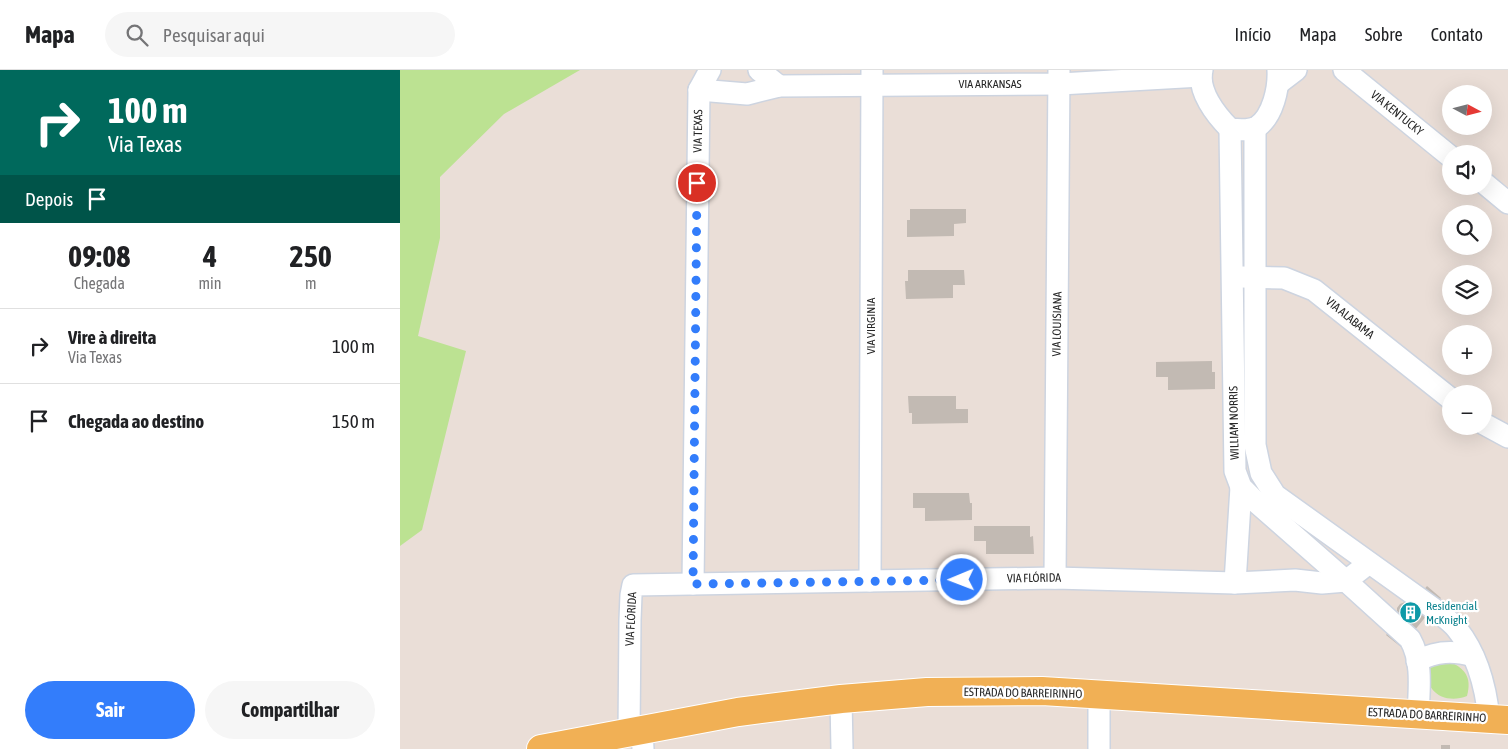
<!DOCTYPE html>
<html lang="pt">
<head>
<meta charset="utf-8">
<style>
	:root { --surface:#fff; --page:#f6f6f6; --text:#202124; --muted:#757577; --line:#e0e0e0; --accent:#337dfb }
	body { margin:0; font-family:"Asap Condensed",sans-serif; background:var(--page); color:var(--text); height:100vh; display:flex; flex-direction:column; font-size:19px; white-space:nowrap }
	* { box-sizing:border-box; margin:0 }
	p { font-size:16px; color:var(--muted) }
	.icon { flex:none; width:28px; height:28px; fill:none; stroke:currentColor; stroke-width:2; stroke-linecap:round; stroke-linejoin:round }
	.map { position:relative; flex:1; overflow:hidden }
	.sheet { display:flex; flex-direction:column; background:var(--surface); width:400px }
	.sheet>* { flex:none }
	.hud { background:#00695c; color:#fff; overflow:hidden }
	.needle { width:32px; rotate:97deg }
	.controls { position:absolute; left:1042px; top:15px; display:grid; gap:10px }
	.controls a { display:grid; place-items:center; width:50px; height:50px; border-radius:50%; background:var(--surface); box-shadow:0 5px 20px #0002; font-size:25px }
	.pin { position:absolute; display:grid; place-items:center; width:42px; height:42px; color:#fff; margin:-21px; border:2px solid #fff; border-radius:50%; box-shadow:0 1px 5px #0007 }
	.me { position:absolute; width:55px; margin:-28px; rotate:269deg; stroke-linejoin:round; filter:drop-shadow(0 0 4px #0008) }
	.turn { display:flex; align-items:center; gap:18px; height:105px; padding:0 25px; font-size:22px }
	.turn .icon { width:65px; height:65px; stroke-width:2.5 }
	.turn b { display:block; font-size:35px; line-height:42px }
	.then { display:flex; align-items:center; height:48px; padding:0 25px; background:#0003; gap:10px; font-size:19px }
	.eta { display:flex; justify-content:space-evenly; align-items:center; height:85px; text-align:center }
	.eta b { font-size:30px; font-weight:700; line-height:35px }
	.action { display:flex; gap:10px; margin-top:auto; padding:10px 25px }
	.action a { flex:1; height:58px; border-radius:30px; background:var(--accent); color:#fff; font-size:20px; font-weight:700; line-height:58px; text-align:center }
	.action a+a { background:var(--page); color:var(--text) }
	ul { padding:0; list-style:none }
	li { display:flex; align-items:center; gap:15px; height:75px; padding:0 25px; border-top:1px solid var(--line) }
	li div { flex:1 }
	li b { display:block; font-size:19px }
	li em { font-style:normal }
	header { display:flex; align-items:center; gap:30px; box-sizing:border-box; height:70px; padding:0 25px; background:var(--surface); border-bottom:1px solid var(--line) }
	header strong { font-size:24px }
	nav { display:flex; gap:28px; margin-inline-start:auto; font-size:18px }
	.search { width:350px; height:45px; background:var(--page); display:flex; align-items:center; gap:12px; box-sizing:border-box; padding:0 18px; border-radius:28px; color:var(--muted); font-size:19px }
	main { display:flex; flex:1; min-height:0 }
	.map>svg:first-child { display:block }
	.green { fill:#bce292 }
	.building { fill:#c2bab3 }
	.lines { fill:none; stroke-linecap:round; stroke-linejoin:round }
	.minor-casing { stroke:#cdd4e0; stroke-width:24 }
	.major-casing { stroke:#fff; stroke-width:30 }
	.minor { stroke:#fff; stroke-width:21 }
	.major { stroke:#f1b055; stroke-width:28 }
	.route { stroke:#337dfb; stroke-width:9; stroke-dasharray:0 16.2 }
	.labels { text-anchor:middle; stroke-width:4.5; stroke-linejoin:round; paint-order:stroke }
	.street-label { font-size:12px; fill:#272727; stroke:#fff }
	.culture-label { font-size:12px; fill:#0d838f; stroke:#fff; text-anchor:start }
</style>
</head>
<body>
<header>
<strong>Mapa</strong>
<div class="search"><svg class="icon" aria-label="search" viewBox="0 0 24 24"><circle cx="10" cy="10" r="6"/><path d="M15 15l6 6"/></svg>Pesquisar aqui</div>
<nav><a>Início</a><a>Mapa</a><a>Sobre</a><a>Contato</a></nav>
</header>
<main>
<section class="sheet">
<div class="hud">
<div class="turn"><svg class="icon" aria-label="right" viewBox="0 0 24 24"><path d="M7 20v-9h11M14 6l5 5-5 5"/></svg><div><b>100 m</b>Via Texas</div></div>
<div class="then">Depois<svg class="icon" aria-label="arrive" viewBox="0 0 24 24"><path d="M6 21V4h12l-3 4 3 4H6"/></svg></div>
</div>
<div class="eta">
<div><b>09:08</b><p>Chegada</p></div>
<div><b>4</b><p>min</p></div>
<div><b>250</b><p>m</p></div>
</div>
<ul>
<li><svg class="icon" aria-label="right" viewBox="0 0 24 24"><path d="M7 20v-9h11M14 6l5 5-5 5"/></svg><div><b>Vire à direita</b><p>Via Texas</p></div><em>100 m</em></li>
<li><svg class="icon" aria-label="arrive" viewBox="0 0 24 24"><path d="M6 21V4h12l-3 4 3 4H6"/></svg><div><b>Chegada ao destino</b></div><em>150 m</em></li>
</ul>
<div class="action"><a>Sair</a><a>Compartilhar</a></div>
</section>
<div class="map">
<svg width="1108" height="679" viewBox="0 0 1108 679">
	<rect width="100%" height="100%" fill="#eaded7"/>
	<g class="green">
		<polygon points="0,0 180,0 104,44 40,107 40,168 18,266 66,281 22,460 0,476"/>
		<path d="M1048,591C1065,598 1072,607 1067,626C1045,635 1021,621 1030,596Z"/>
	</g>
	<g class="building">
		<polygon points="510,139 566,139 566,153 554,154 554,166 507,167 507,150 510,150"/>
		<polygon points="508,200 564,200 565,215 553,215 553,228 506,229 505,211 508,211"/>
		<polygon points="812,291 812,302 815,302 815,319 768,320 768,307 756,307 756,292"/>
		<polygon points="508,326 556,326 556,339 568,339 568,353 512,354 512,343 509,343"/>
		<polygon points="513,423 569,423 570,433 572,433 572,450 525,451 525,438 513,438"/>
		<polygon points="574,456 630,456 630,467 633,466 634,484 586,484 586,471 574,471"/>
		<polygon points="1027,516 1041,528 1001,577 986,565 1002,547 997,541 997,538 1000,534 1005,532 1011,535"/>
		<rect x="1041" y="675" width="9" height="4"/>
	</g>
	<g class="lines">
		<defs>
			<g id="minor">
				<polyline points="359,0 379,16"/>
				<path d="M802,0C797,21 816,45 830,59C838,60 849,61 857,57C873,46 879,18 878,0"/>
				<polyline points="944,0 1051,87"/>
				<polyline points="879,13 896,0"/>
				<polyline points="299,20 347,24 379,16 660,14 801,6"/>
				<path d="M855,58V375L861,403L875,425L1034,539C1041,545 1051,551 1057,559C1077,584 1086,618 1089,649"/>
				<path d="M830,59L835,401L841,417L856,432L946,511L1010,569C1023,592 1019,620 1018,645"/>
				<polyline points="1084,113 1108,133"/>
				<polyline points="842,207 884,208 914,220 1051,329"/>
				<polyline points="1084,354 1108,367"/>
				<polyline points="655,508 659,0"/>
				<polyline points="470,511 472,0"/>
				<polyline points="835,513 841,417"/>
				<polyline points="293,514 299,20 310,0"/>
				<path d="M1017,591C1036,581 1053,580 1073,586"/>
				<polyline points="441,629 442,679"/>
				<polyline points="242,661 243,679"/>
				<polyline points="229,663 230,550 231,525 233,515 655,508 835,513 895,510 922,513 946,511 969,493"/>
				<polyline points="699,679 699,624"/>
			</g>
			<polyline id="major" points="141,679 338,642 441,629 527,622 642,621 1108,650"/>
		</defs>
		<use href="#minor" class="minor-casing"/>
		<use href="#major" class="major-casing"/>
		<use href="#minor" class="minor"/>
		<use href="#major" class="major"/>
	</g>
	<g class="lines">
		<polyline class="route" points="297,113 293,514 562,510"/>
	</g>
	<defs>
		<symbol id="building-disc" viewBox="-11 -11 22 22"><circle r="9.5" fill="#0f9aa8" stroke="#fff"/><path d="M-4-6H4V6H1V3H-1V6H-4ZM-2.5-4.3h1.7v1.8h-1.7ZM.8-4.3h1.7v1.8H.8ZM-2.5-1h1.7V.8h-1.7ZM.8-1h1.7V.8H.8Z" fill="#fff"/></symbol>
	</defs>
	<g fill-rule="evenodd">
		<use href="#building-disc" x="998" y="530" width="25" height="25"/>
	</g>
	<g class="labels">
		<g class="street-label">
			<text x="590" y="18">VIA ARKANSAS</text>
			<text transform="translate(997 43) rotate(39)" y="4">VIA KENTUCKY</text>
			<text transform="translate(298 61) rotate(-89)" y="4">VIA TEXAS</text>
			<text transform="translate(950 248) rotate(39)" y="4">VIA ALABAMA</text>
			<text transform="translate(657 254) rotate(-89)" y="4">VIA LOUISIANA</text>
			<text transform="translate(471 256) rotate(-90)" y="4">VIA VIRGINIA</text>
			<text transform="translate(834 353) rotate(-91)" y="4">WILLIAM NORRIS</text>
			<text transform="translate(634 508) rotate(-1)" y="4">VIA FLÓRIDA</text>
			<text transform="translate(231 549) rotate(-87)" y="4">VIA FLÓRIDA</text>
			<text transform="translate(623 623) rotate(1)" y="4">ESTRADA DO BARREIRINHO</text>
			<text transform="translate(1027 645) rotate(3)" y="4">ESTRADA DO BARREIRINHO</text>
		</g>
		<g class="culture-label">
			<text x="1026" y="540">Residencial<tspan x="1026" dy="14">McKnight</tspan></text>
		</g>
	</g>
</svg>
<div class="controls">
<a><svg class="needle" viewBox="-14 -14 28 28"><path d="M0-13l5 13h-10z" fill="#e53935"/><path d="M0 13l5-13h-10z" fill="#757577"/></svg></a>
<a><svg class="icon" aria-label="sound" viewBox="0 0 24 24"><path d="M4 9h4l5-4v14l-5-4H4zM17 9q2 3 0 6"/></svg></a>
<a><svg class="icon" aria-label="search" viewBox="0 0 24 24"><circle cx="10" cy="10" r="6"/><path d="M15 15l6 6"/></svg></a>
<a><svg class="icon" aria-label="layers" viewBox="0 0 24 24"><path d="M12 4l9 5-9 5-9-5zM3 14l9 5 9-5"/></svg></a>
<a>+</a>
<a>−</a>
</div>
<div class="pin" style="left:297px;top:113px;background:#d93025"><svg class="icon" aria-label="arrive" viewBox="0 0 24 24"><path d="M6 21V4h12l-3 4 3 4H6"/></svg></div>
<svg class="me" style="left:562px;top:510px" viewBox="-20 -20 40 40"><circle r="17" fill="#337dfb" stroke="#fff" stroke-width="3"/><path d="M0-11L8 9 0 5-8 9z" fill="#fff"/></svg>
</div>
</main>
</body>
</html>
